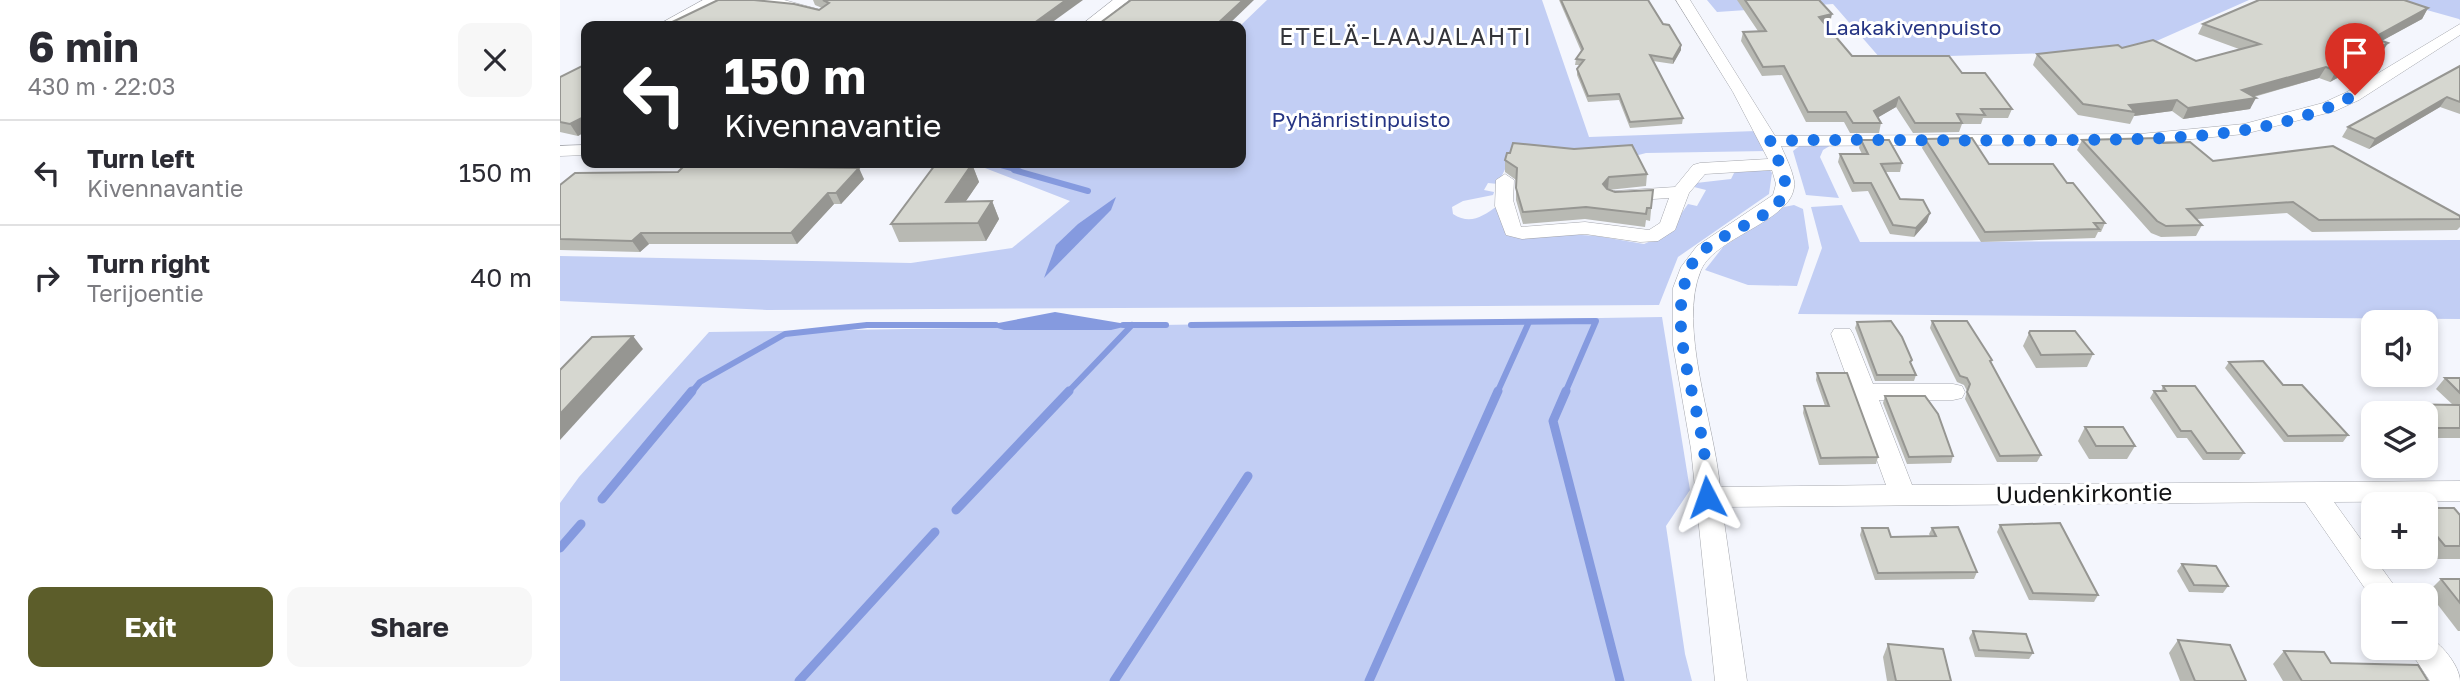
<!DOCTYPE html>
<html lang="en">
<head>
<meta charset="utf-8">
<style>
	:root { --surface:#fff; --page:#f7f7f7; --text:#2b2b33; --muted:#7c7c81; --line:#e1e1e2; --accent:#5c5d2a }
	body { margin:0; font-family:"Golos Text",sans-serif; background:var(--page); color:var(--text); height:100vh; display:flex; flex-direction:column; font-size:26px; white-space:nowrap }
	* { box-sizing:border-box; margin:0 }
	p { font-size:23px; color:var(--muted) }
	.icon { flex:none; width:38px; height:38px; fill:none; stroke:currentColor; stroke-width:2; stroke-linecap:round; stroke-linejoin:round }
	.map { position:relative; flex:1; overflow:hidden }
	.sheet { display:flex; flex-direction:column; background:var(--surface); width:560px }
	.sheet>* { flex:none }
	.guide { position:absolute; left:21px; top:21px; width:665px; height:147px; border-radius:14px; box-shadow:0 4px 10px #0003; background:#202124; color:#fff; overflow:hidden }
	.buttons { position:absolute; left:1801px; top:310px; display:grid; gap:14px }
	.buttons a { display:grid; place-items:center; width:77px; height:77px; border-radius:14px; background:var(--surface); box-shadow:0 4px 10px #0003; font-size:35px }
	.pin { position:absolute; display:grid; place-items:center; width:60px; height:60px; color:#fff; margin:-72px -30px; border-radius:50% 50% 50% 0; rotate:-45deg; box-shadow:0 0 7px #0007 }
	.pin .icon { rotate:45deg }
	.me { position:absolute; width:77px; margin:-38px; rotate:356deg; stroke-linejoin:round; filter:drop-shadow(0 0 5px #0008) }
	.turn { display:flex; align-items:center; gap:24px; height:147px; padding:0 28px; font-size:32px }
	.turn .icon { width:91px; height:91px; stroke-width:2.5 }
	.turn b { display:block; font-size:49px; line-height:60px }
	.round { display:grid; place-items:center; flex:none; width:74px; height:74px; border-radius:14px; background:var(--page) }
	.head { display:flex; align-items:center; justify-content:space-between; height:119px; padding:0 28px }
	h1 { font-size:42px; font-weight:700; line-height:52px }
	.action { display:flex; gap:14px; margin-top:auto; padding:14px 28px }
	.action a { flex:1; height:80px; border-radius:14px; background:var(--accent); color:#fff; font-size:28px; font-weight:700; line-height:80px; text-align:center }
	.action a+a { background:var(--page); color:var(--text) }
	ul { padding:0; list-style:none }
	li { display:flex; align-items:center; gap:21px; height:105px; padding:0 28px; border-top:2px solid var(--line) }
	li div { flex:1 }
	li b { display:block; font-size:26px }
	li em { font-style:normal }
	main { display:flex; flex:1; min-height:0 }
	.map>svg:first-child { display:block }
	.green { fill:#c2cef4 }
	.water { fill:#859adf }
	.lines { fill:none; stroke-linecap:round; stroke-linejoin:round }
	.stream-far2 { stroke:#859adf; stroke-width:5 }
	.stream-far1 { stroke:#859adf; stroke-width:6 }
	.stream { stroke:#859adf; stroke-width:9 }
	.minor-casing { stroke:#a5a7ad; stroke-width:1 }
	.minor { fill:#fff; fill-rule:evenodd }
	.wall { fill:#b8b9b3 }
	.shaded-wall { fill:#969692 }
	.building { fill:#d6d7d0; stroke:#969692; stroke-width:2 }
	.route { stroke:#1a73e8; stroke-width:12; stroke-dasharray:0 21.6 }
	.labels { text-anchor:middle; stroke-width:6; stroke-linejoin:round; paint-order:stroke }
	.far-park-label { font-size:21px; fill:#253483; stroke:#fff }
	.far-quarter-label { font-size:23px; letter-spacing:2px; fill:#34353a; stroke:#fff }
	.street-label { font-size:24px; fill:#121315; stroke:#fff }
</style>
</head>
<body>
<main>
<section class="sheet">
<div class="head"><div><h1>6 min</h1><p>430 m · 22:03</p></div><a class="round"><svg class="icon" aria-label="close" viewBox="0 0 24 24"><path d="M6 6l12 12M18 6L6 18"/></svg></a></div>
<ul>
<li><svg class="icon" aria-label="left" viewBox="0 0 24 24"><path d="M17 20v-9H6M10 6l-5 5 5 5"/></svg><div><b>Turn left</b><p>Kivennavantie</p></div><em>150 m</em></li>
<li><svg class="icon" aria-label="right" viewBox="0 0 24 24"><path d="M7 20v-9h11M14 6l5 5-5 5"/></svg><div><b>Turn right</b><p>Terijoentie</p></div><em>40 m</em></li>
</ul>
<div class="action"><a>Exit</a><a>Share</a></div>
</section>
<div class="map">
<svg width="1900" height="681" viewBox="0 0 1900 681">
	<rect width="100%" height="100%" fill="#f4f6fd"/>
	<g class="green">
		<path d="M707,0H982L1029,137L1196,131L1207,151L1086,153L1071,157L947,165L938,184L928,183L924,190L934,192L936,187L933,195L903,201L892,207L893,214C910,225 922,217 937,206L945,230L1037,236L1084,244L1107,234L1128,204L1137,206L1146,190L1134,187L1136,183L1171,179L1176,169H1209L1212,173L1209,194L1118,257L1099,305L207,310L0,301V256L351,263L452,248L510,201L412,163H522L539,166L542,163H681L680,26Z"/>
		<polygon points="1147,0 1689,0 1583,47 1565,51 1320,58 1273,4 1157,12"/>
		<polygon points="1831,0 1900,0 1900,20 1899,19"/>
		<polygon points="1242,144 1273,144 1263,150 1260,157 1279,198 1246,195 1233,151"/>
		<polygon points="1234,205 1243,209 1249,248 1237,286 1188,285 1145,270 1163,247 1224,207"/>
		<polygon points="1282,205 1300,242 1900,240 1900,319 1238,314 1262,248 1251,207"/>
		<polygon points="1102,317 1130,490 1106,526 1125,654 1132,681 0,681 0,503 19,477 149,332"/>
	</g>
	<g class="water">
		<polygon points="556,197 551,210 484,278 496,245 518,224"/>
		<polygon points="495,312 572,325 551,330 444,330 428,325"/>
	</g>
	<g class="lines">
		<polyline class="stream-far2" points="432,163 460,171"/>
		<g class="stream-far1">
			<polyline points="454,170 528,191"/>
			<polyline points="563,325 606,325"/>
			<polyline points="631,325 1036,321 1005,393"/>
			<polyline points="131,393 140,382 225,334 307,325 436,325"/>
			<polyline points="507,393 572,325"/>
			<polyline points="937,393 969,322"/>
		</g>
		<g class="stream">
			<polyline points="1006,391 993,421 1060,681"/>
			<polyline points="42,499 132,391"/>
			<polyline points="396,510 509,391"/>
			<polyline points="0,548 21,524"/>
			<polyline points="239,681 375,532"/>
			<polyline points="554,681 688,476"/>
			<polyline points="809,681 938,391"/>
		</g>
		<defs>
			<g id="minor">
				<polygon points="143,0 161,0 114,26 96,26"/>
				<polygon points="195,0 224,0 261,10 254,14 202,4"/>
				<polygon points="553,0 569,0 536,26 520,26"/>
				<path d="M1116,0H1130L1215,136L1580,134L1684,124L1763,103L1787,92L1900,24V35L1799,100L1775,111L1684,134L1580,144L1221,146C1226,158 1232,169 1234,181C1239,220 1156,235 1141,270C1117,325 1155,426 1160,487L1326,485L1271,334L1274,329H1290L1293,334L1313,384H1393L1402,386L1405,392L1402,398L1393,400H1319L1352,485L1900,481V501L1774,502L1841,595H1813V600L1745,502L1162,507L1187,681H1155L1131,449L1113,345V288L1121,267L1137,246L1213,195L1216,184L1212,170L1145,174L1129,193L1115,230L1098,241L1080,242L1025,234L962,239L946,235L935,206L936,180L945,174L954,180L953,200L961,227L1025,222L1089,230L1100,223L1109,198L1061,201L1051,195L1054,191L1115,187L1133,165L1140,163L1208,159L1173,92Z"/>
				<polygon points="26,145 26,155 0,156 0,146"/>
				<path d="M1866,636C1880,641 1900,666 1900,681H1870L1848,648H1866Z"/>
			</g>
		</defs>
		<use href="#minor" class="minor-casing"/>
		<use href="#minor" class="minor"/>
	</g>
	<g class="wall">
		<polygon points="253,0 523,0 262,8 255,5"/>
		<polygon points="999,0 1088,0 1103,24 1121,45 1121,50 1113,64 1093,61 1123,118 1122,124 1070,128 1059,100 1028,102 1017,75 1017,69 1020,65 1015,65 1016,59 1021,51"/>
		<polygon points="1177,0 1259,0 1270,23 1265,24 1292,56 1402,73 1452,109 1448,118 1423,118 1421,124 1402,124 1399,132 1353,133 1336,107 1318,117 1321,123 1319,133 1290,133 1284,122 1246,122 1222,75 1202,76 1181,41 1183,32 1198,31"/>
		<polygon points="1868,8 1862,19 1821,41 1821,54 1770,82 1759,78 1694,97 1690,109 1623,119 1612,111 1574,116 1570,124 1518,115 1473,65 1477,54 1562,48 1636,61 1679,49 1638,34 1643,24"/>
		<polygon points="26,64 26,131 18,136 0,132 0,77"/>
		<polygon points="1900,66 1900,114 1880,107 1809,149 1782,137 1788,127"/>
		<polygon points="1365,139 1429,164 1507,183 1545,223 1541,232 1538,232 1535,238 1421,242 1362,148"/>
		<polygon points="1301,140 1342,163 1340,172 1325,172 1340,199 1367,222 1354,237 1330,234 1308,191 1292,192 1278,162 1280,154 1302,154 1299,148"/>
		<polygon points="1522,140 1653,161 1900,216 1900,227 1897,230 1752,232 1727,213 1637,219 1642,225 1636,236 1601,237 1591,233 1517,150"/>
		<polygon points="945,160 1087,174 1086,186 1048,190 1055,192 1093,190 1090,221 1086,220 1085,227 1025,219 963,224 956,200 956,180 945,172"/>
		<polygon points="127,163 238,163 234,167 304,179 281,204 274,204 237,244 89,244 80,252 0,250 0,185 118,172"/>
		<polygon points="412,164 419,182 405,202 432,201 439,219 426,241 339,242 331,224"/>
		<polygon points="1372,321 1430,363 1481,455 1477,462 1437,462 1405,399 1407,391 1404,385 1397,382 1370,328"/>
		<polygon points="1297,322 1351,364 1356,375 1354,381 1315,381 1295,328"/>
		<polygon points="1469,333 1533,354 1527,367 1476,368 1463,346"/>
		<polygon points="1669,362 1723,385 1788,435 1783,442 1724,442 1665,368"/>
		<polygon points="1257,373 1318,457 1316,464 1259,465 1243,413 1244,406 1265,406 1256,380"/>
		<polygon points="1885,378 1900,378 1900,438 1866,438 1866,413 1820,413 1827,404 1892,404 1876,389"/>
		<polygon points="1603,386 1684,453 1679,460 1643,460 1627,438 1617,438 1590,398 1594,391 1601,391"/>
		<polygon points="1325,396 1393,456 1391,463 1347,464 1323,403"/>
		<polygon points="1525,427 1575,446 1567,459 1529,459 1518,441"/>
		<polygon points="1866,508 1900,515 1900,559 1873,559 1866,551"/>
		<polygon points="1440,525 1538,595 1534,602 1469,600 1437,532"/>
		<polygon points="1302,528 1331,537 1370,536 1369,534 1372,528 1417,572 1414,579 1315,580 1300,535"/>
		<polygon points="1622,564 1668,586 1663,593 1629,592 1617,571"/>
		<polygon points="1881,579 1900,579 1900,631 1898,631 1868,592"/>
		<polygon points="1413,631 1473,653 1469,659 1415,657 1409,638"/>
		<polygon points="1618,640 1686,681 1620,681 1609,653"/>
		<polygon points="1328,644 1391,681 1327,681 1323,657"/>
		<polygon points="1724,651 1771,663 1868,681 1723,681 1713,664"/>
	</g>
	<g class="shaded-wall">
		<polygon points="506,0 523,0 487,26 470,26"/>
		<polygon points="683,0 694,0 667,26 655,26"/>
		<polygon points="1868,8 1862,19 1807,49 1813,38"/>
		<polygon points="1272,14 1270,23 1257,26 1259,17"/>
		<polygon points="1828,43 1821,54 1770,82 1776,71"/>
		<polygon points="1121,45 1121,50 1113,64 1113,59"/>
		<polygon points="1766,67 1759,78 1684,99 1696,98 1690,109 1623,119 1628,108 1682,90"/>
		<polygon points="1339,97 1336,107 1312,121 1314,111"/>
		<polygon points="1887,97 1880,107 1809,149 1815,139"/>
		<polygon points="1617,100 1612,111 1574,116 1575,112 1569,105"/>
		<polygon points="26,116 26,131 18,136 10,124"/>
		<polygon points="222,163 238,163 224,178 218,167"/>
		<polygon points="412,164 419,182 393,220 386,202"/>
		<polygon points="299,168 304,179 281,204 276,193"/>
		<polygon points="1049,177 1048,189 1042,196 1043,184"/>
		<polygon points="268,193 274,204 237,244 231,233"/>
		<polygon points="432,201 439,219 426,241 418,223"/>
		<polygon points="1370,213 1367,222 1354,237 1356,228"/>
		<polygon points="81,233 89,244 80,252 72,241"/>
		<polygon points="73,336 83,349 0,440 0,414"/>
	</g>
	<g class="building">
		<polygon points="158,0 194,0 234,4 259,10 269,3 263,0 506,0 470,26 104,26"/>
		<polygon points="571,0 683,0 655,26 536,26"/>
		<polygon points="1001,0 1088,0 1103,24 1109,25 1121,45 1113,59 1090,55 1123,118 1070,122 1059,94 1028,96 1017,69 1024,60 1016,59 1023,49"/>
		<polygon points="1185,0 1259,0 1272,14 1259,17 1292,56 1389,56 1402,73 1425,73 1452,109 1421,109 1425,115 1397,114 1402,123 1355,123 1339,97 1314,111 1321,123 1293,123 1286,112 1248,112 1224,66 1203,67 1183,32 1206,31"/>
		<polygon points="1699,0 1844,0 1868,8 1813,38 1828,43 1776,71 1766,67 1682,90 1696,98 1628,108 1617,100 1569,105 1575,112 1523,104 1477,54 1558,45 1562,48 1593,40 1636,61 1700,44 1643,24"/>
		<polygon points="26,64 26,116 10,124 0,122 0,77"/>
		<polygon points="1900,66 1900,102 1887,97 1815,139 1788,127"/>
		<polygon points="1412,138 1429,164 1493,164 1507,183 1513,183 1545,223 1534,223 1539,229 1425,232 1365,139"/>
		<polygon points="1598,138 1603,143 1630,142 1653,161 1773,146 1900,216 1900,219 1759,220 1733,202 1627,209 1642,225 1606,226 1597,221 1522,140"/>
		<polygon points="1301,140 1329,140 1342,163 1321,164 1340,199 1363,200 1370,213 1356,228 1333,225 1311,183 1294,183 1280,154 1308,154"/>
		<polygon points="953,143 1014,149 1072,145 1087,174 1049,177 1043,184 1047,189 1055,192 1093,190 1091,208 1087,208 1086,214 1026,207 963,212 956,188 957,168 945,160 947,153 950,153"/>
		<polygon points="127,163 222,163 218,167 299,168 276,193 268,193 231,233 81,233 72,241 0,239 0,185 15,173 118,172"/>
		<polygon points="412,164 386,202 432,201 418,223 331,224 375,165"/>
		<polygon points="1331,321 1342,337 1352,360 1350,362 1356,375 1317,375 1297,322"/>
		<polygon points="1372,321 1407,321 1432,360 1430,361 1481,455 1440,456 1407,392 1410,384 1407,378 1400,376"/>
		<polygon points="1470,331 1515,331 1533,354 1481,355 1469,333"/>
		<polygon points="73,336 0,414 0,370 32,337"/>
		<polygon points="1703,361 1723,385 1742,385 1788,435 1728,436 1669,362"/>
		<polygon points="1257,373 1287,373 1318,457 1261,458 1244,406 1269,406"/>
		<polygon points="1885,378 1900,378 1900,393"/>
		<polygon points="1603,386 1635,386 1684,453 1647,453 1631,431 1621,431 1594,391 1606,391"/>
		<polygon points="1325,396 1365,396 1378,414 1393,456 1349,457"/>
		<polygon points="1827,404 1900,405 1900,428 1866,428 1866,413 1835,413"/>
		<polygon points="1525,427 1563,427 1575,446 1536,446"/>
		<polygon points="1866,508 1894,508 1900,515 1900,546 1885,546 1866,523"/>
		<polygon points="1500,523 1538,595 1473,593 1440,525"/>
		<polygon points="1398,527 1417,572 1318,573 1302,528 1328,528 1331,537 1376,536 1372,528"/>
		<polygon points="1622,564 1656,566 1668,586 1634,585"/>
		<polygon points="1881,579 1900,579 1900,603"/>
		<polygon points="1413,631 1466,634 1473,653 1419,650"/>
		<polygon points="1618,640 1670,645 1686,681 1635,681"/>
		<polygon points="1328,644 1383,649 1391,681 1336,681"/>
		<polygon points="1724,651 1764,652 1771,663 1858,665 1868,681 1742,681"/>
	</g>
	<g class="lines">
		<path class="route" d="M1147,497C1146,478 1146,458 1142,439C1133,385 1106,319 1131,266C1147,231 1223,221 1225,187C1226,172 1215,155 1210,141C1308,138 1405,142 1503,140C1599,139 1708,141 1795,95"/>
	</g>
	<g class="labels">
		<g class="far-park-label">
			<text x="1353" y="35">Laakakivenpuisto</text>
			<text x="801" y="127">Pyhänristinpuisto</text>
		</g>
		<g class="far-quarter-label">
			<text x="846" y="45">ETELÄ-LAAJALAHTI</text>
		</g>
		<g class="street-label">
			<text transform="translate(1524 494) rotate(-1)" y="8">Uudenkirkontie</text>
		</g>
	</g>
</svg>
<div class="buttons">
<a><svg class="icon" aria-label="sound" viewBox="0 0 24 24"><path d="M4 9h4l5-4v14l-5-4H4zM17 9q2 3 0 6"/></svg></a>
<a><svg class="icon" aria-label="layers" viewBox="0 0 24 24"><path d="M12 4l9 5-9 5-9-5zM3 14l9 5 9-5"/></svg></a>
<a>+</a>
<a>−</a>
</div>
<div class="pin" style="left:1795px;top:95px;background:#d93025"><svg class="icon" aria-label="arrive" viewBox="0 0 24 24"><path d="M6 21V4h12l-3 4 3 4H6"/></svg></div>
<svg class="me" style="left:1147px;top:497px" viewBox="-20 -20 40 40"><path d="M0-17L14 15 0 8-14 15z" fill="#1a73e8" stroke="#fff" stroke-width="4"/></svg>
<div class="guide">
<div class="turn"><svg class="icon" aria-label="left" viewBox="0 0 24 24"><path d="M17 20v-9H6M10 6l-5 5 5 5"/></svg><div><b>150 m</b>Kivennavantie</div></div>
</div>
</div>
</main>
</body>
</html>
